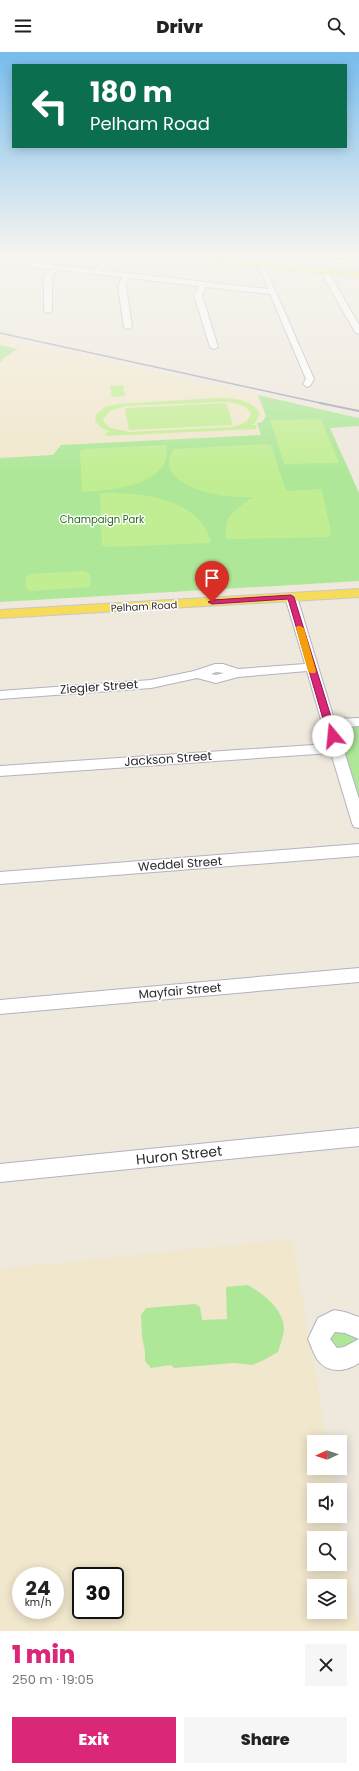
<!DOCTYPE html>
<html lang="en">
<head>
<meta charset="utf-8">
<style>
	:root { --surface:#fff; --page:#f6f6f6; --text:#222; --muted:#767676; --accent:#db2777 }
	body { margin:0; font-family:Poppins,sans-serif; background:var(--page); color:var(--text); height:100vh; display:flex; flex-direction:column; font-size:15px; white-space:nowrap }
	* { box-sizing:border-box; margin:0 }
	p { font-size:13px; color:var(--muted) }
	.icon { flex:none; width:22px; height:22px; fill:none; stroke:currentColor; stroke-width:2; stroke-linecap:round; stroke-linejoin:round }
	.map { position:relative; height:1579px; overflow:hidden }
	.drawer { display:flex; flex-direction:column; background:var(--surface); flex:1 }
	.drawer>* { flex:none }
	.top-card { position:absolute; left:12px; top:12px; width:335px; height:84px; border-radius:0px; box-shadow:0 2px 10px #0003; background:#0b6e4f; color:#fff; overflow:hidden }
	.needle { width:26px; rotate:266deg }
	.buttons { position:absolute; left:307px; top:1383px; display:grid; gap:8px }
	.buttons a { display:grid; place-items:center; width:40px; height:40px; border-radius:0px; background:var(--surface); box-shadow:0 2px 10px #0003; font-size:20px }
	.speed { position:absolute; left:12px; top:1515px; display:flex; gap:8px; font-size:20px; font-weight:700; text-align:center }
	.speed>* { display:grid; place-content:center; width:52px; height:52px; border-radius:50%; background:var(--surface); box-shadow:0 2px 10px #0003; line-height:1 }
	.speed small { font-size:10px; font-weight:400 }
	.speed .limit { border:2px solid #111; border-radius:6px; background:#fff; color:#111 }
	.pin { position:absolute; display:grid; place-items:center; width:34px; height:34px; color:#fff; margin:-41px -17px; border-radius:50% 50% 50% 0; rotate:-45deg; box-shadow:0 0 4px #0007 }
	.pin .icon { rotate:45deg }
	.me { position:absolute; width:44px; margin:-22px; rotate:343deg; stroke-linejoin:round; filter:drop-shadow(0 0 3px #0008) }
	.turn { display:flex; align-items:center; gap:14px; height:84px; padding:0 12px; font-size:18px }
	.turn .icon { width:52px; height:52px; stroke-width:2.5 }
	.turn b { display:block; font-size:28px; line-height:34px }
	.round { display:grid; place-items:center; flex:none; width:42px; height:42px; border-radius:0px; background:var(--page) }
	.headline { display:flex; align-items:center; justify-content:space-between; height:68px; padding:0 12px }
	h1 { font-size:24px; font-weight:800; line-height:30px; color:var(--accent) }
	.primary-button { display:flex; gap:8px; margin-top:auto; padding:8px 12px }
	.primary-button a { flex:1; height:46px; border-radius:0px; background:var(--accent); color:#fff; font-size:16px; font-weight:800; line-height:46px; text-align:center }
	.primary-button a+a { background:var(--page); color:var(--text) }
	header { display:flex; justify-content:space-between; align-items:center; height:52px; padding:0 12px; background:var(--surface); font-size:18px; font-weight:800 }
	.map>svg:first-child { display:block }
	.education { fill:#f0e7cc; fill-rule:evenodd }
	.green { fill:#aee798 }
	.pitch { fill:#c2ee93; fill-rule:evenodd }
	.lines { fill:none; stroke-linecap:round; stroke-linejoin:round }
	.minor-casing { stroke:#b2b3c0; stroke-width:2 }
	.major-casing { stroke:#c8c8c8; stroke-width:2 }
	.minor { fill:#fff; fill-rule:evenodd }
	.major { fill:#f7dc59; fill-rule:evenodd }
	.rail-far1 { stroke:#a0a2b7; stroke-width:1.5 }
	.rail { stroke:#a0a2b7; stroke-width:2 }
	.route { fill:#db2777; stroke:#8e194d }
	.slow { fill:#f59e0b }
	.labels { text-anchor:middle; stroke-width:3; stroke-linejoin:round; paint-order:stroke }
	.far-park-label { font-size:10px; fill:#246d17; stroke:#fff }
	.far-street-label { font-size:10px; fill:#2c2c2c; stroke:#fff }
	.street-label { font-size:12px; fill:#2c2c2c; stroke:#fff }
	.near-street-label { font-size:14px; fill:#2c2c2c; stroke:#fff }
</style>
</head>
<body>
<header><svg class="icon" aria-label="menu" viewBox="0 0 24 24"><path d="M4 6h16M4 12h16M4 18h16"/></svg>Drivr<svg class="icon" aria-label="search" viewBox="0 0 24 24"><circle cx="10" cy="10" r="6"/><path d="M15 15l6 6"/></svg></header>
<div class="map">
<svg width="359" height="1579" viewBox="0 0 359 1579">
	<rect width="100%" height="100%" fill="#eee8dd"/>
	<g class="education">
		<polygon points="0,286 258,343 266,364 262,370 258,371 262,383 61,393 53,403 0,406"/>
		<path d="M292,1187L327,1390H314V1416H332L335,1438H314V1464H340L359,1579H0V1217ZM314,1486H340V1512H314ZM21,1524H55V1558H21ZM81,1524H115V1558H81ZM314,1534H340V1560H314Z"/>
	</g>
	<g class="green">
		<polygon points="0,293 18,297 2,307 3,308 0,310"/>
		<polygon points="258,343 359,366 359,374 330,376 359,441 359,529 0,550 0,406 53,403 61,393 261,383 257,371 262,370 266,364"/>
		<path d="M359,673V750L336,679C340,672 351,674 359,673Z"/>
		<path d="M248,1233C264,1243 284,1257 284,1278C283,1285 280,1293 278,1300L264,1308L252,1313L234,1311L174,1316L171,1313L151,1316L145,1309V1300L142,1285L141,1263L146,1256L195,1252L200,1255L202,1268L227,1267L226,1235Z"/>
		<polygon points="333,1276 359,1284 359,1290 339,1303 327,1282"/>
	</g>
	<g class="pitch">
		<polygon points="123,333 125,344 112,345 110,334"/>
		<path d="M217,346C232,346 254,347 260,363L255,371L251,373H256L257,377L106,384V381L110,380L100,375L95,368L96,363L105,355L118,352ZM222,350C233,350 245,352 251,361C249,371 240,373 231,375L129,380L111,376L105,372L103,367L110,359L125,354Z"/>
		<polygon points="226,351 233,373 129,378 125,356"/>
		<polygon points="321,367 339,411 284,412 270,368"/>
		<path d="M267,392L271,393L286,439L322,437L331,482L327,485L227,487C221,464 238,456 253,445C244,445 234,445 225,444C203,441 153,427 174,397Z"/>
		<path d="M167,393C167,399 167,408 163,414C147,436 107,438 82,440L80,399L84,397Z"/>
		<path d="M100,441C139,440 200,445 211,491L107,495L102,493Z"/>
		<polygon points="84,519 90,522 91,532 89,535 31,539 26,536 25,526 30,522"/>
	</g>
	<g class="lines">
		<defs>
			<g id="minor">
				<polygon points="113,201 120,201 101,218 268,237 258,212 263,211 314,327 310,334 307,335 303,332 306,327 270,242 206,235 202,243 218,295 214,297 210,295 194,243 199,234 129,226 126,234 132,275 128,277 124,275 118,234 122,225 57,218 52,224 52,259 48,261 44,259 44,224 51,217 0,211 0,207 94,218"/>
				<polygon points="209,201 215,201 209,207 205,207 204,206"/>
				<polygon points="359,206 359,210 294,213 285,217 281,215 293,209"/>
				<polygon points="326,218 333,220 331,224 359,273 359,282 355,280 323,224"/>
				<path d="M291,542L297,545L334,667L359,666V674L337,676L359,747V776L354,775L352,771L331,701L0,724V714L328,692L307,619L238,625L216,631L197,626L151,636L0,647V639L151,628L194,619L215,612H223L238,617L305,612L285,545ZM216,620L224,621L216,623L211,622Z"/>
				<polygon points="359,792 359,804 0,832 0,820"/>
				<polygon points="359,916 359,930 0,962 0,948"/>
				<polygon points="359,1076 359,1094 0,1130 0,1112"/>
				<path d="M334,1258L345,1260L359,1265V1287L345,1281L335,1280L330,1287L337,1296L344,1295L359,1287V1311C346,1320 327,1322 317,1307C313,1301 311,1293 308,1287L318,1266Z"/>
			</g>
			<g id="major">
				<polygon points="154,201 178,201 359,220 359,226 158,204"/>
				<polygon points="359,537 359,545 0,566 0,558"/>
			</g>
		</defs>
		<use href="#minor" class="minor-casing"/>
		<use href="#major" class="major-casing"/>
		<use href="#minor" class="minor"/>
		<use href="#major" class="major"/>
		<polyline class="rail-far1" points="0,281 325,352"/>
		<polyline class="rail" points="320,351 359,359"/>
	</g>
	<linearGradient id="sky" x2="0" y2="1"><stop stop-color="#76bced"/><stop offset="0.48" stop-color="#f7f5f0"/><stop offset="1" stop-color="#f7f5f0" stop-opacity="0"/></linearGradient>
	<rect width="359" height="422" fill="url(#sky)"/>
	<polygon class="route" points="291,543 294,545 337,684 336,686 333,687 328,684 288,547 212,552 208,550 212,548"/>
	<polygon class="slow" points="297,574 300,574 304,576 316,619 315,621 310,621 308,619 296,576"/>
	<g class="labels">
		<g class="far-park-label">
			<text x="102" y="471">Champaign Park</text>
		</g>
		<g class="far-street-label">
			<text transform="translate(144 554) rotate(-3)" y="4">Pelham Road</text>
		</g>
		<g class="street-label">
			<text transform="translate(99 635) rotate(-4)" y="4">Ziegler Street</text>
			<text transform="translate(168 707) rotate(-4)" y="4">Jackson Street</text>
			<text transform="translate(180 812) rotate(-4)" y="4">Weddel Street</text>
			<text transform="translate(180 939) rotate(-5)" y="4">Mayfair Street</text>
		</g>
		<g class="near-street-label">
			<text transform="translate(179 1103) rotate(-6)" y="5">Huron Street</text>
		</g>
	</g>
</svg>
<div class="buttons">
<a><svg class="needle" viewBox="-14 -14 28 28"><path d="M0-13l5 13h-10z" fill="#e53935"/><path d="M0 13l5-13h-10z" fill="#767676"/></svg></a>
<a><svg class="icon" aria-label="sound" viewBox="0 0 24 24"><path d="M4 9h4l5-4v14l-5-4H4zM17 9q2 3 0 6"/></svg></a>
<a><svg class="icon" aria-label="search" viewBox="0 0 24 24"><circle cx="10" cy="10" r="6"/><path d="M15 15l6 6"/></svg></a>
<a><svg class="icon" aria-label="layers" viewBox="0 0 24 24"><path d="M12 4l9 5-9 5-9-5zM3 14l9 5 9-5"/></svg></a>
</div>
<div class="speed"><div>24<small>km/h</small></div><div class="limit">30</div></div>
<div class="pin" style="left:212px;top:550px;background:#d93025"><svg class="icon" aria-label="arrive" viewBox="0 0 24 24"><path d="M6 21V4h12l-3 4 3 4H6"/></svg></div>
<svg class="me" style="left:333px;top:684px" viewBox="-20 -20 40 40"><circle r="19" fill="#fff"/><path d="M0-13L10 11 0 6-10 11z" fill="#db2777"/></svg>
<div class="top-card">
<div class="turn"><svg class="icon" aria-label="left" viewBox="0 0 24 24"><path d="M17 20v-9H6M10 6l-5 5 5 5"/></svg><div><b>180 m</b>Pelham Road</div></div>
</div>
</div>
<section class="drawer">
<div class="headline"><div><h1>1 min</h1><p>250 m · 19:05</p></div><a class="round"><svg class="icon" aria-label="close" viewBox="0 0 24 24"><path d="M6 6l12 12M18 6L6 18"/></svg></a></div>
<div class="primary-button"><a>Exit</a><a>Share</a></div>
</section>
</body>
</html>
